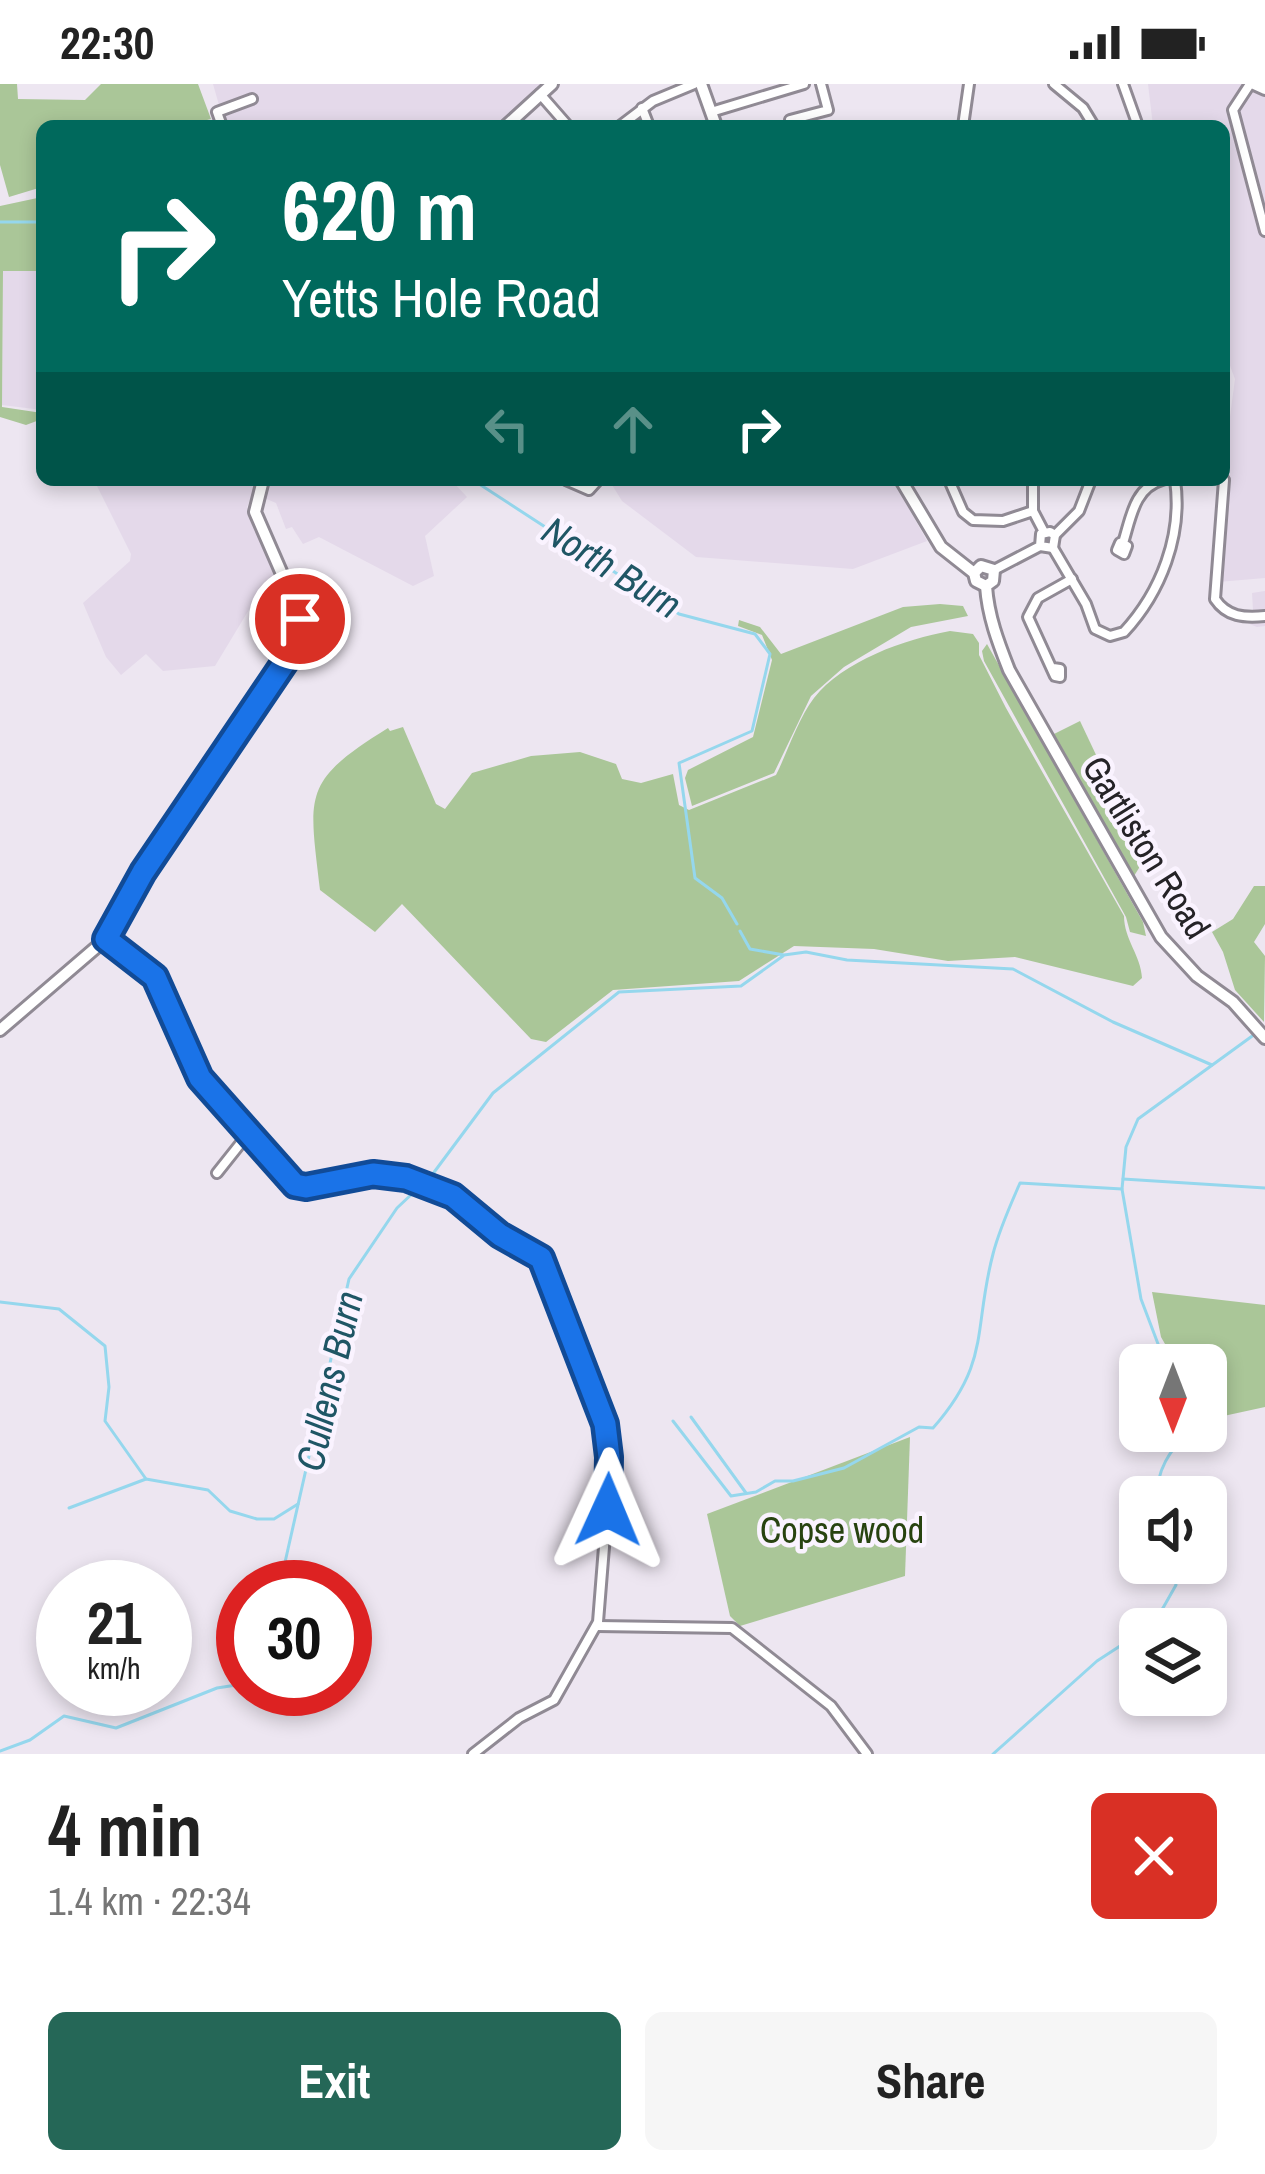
<!DOCTYPE html>
<html lang="en">
<head>
<meta charset="utf-8">
<style>
	:root { --surface:#fff; --page:#f6f6f6; --text:#222; --muted:#767676; --accent:#256757 }
	body { margin:0; font-family:"Archivo Narrow",sans-serif; background:var(--page); color:var(--text); height:100vh; display:flex; flex-direction:column; font-size:45px; white-space:nowrap }
	* { box-sizing:border-box; margin:0 }
	p { font-size:39px; color:var(--muted) }
	.icon { flex:none; width:66px; height:66px; fill:none; stroke:currentColor; stroke-width:2; stroke-linecap:round; stroke-linejoin:round }
	.map { position:relative; height:1670px; overflow:hidden }
	.details { display:flex; flex-direction:column; background:var(--surface); flex:1 }
	.details>* { flex:none }
	.top-card { position:absolute; left:36px; top:36px; width:1194px; height:366px; border-radius:18px; box-shadow:0 6px 18px #0003; background:#00695c; color:#fff; overflow:hidden }
	.needle { width:78px; rotate:180deg }
	.fabs { position:absolute; left:1119px; top:1260px; display:grid; gap:24px }
	.fabs a { display:grid; place-items:center; width:108px; height:108px; border-radius:18px; background:var(--surface); box-shadow:0 6px 18px #0003; font-size:60px }
	.speed { position:absolute; left:36px; top:1476px; display:flex; gap:24px; font-size:60px; font-weight:700; text-align:center }
	.speed>* { display:grid; place-content:center; width:156px; height:156px; border-radius:50%; background:var(--surface); box-shadow:0 6px 18px #0003; line-height:1 }
	.speed small { font-size:30px; font-weight:400 }
	.speed .limit { border:18px solid #d22; background:#fff; color:#111 }
	.pin { position:absolute; display:grid; place-items:center; width:102px; height:102px; color:#fff; margin:-51px; border:6px solid #fff; border-radius:50%; box-shadow:0 3px 12px #0007 }
	.me { position:absolute; width:132px; margin:-66px; rotate:1deg; stroke-linejoin:round; filter:drop-shadow(0 0 9px #0008) }
	.turn { display:flex; align-items:center; gap:42px; height:252px; padding:0 48px; font-size:54px }
	.turn .icon { width:156px; height:156px; stroke-width:2.5 }
	.turn b { display:block; font-size:84px; line-height:102px }
	.lanes { display:flex; align-items:center; height:114px; padding:0 48px; background:#0003; justify-content:center; gap:60px; direction:ltr }
	.lanes .off { opacity:.35 }
	.round { display:grid; place-items:center; flex:none; width:126px; height:126px; border-radius:18px; background:var(--page) }
	.summary { display:flex; align-items:center; justify-content:space-between; height:204px; padding:0 48px }
	h1 { font-size:72px; font-weight:700; line-height:90px }
	.button { display:flex; gap:24px; margin-top:auto; padding:24px 48px }
	.button a { flex:1; height:138px; border-radius:18px; background:var(--accent); color:#fff; font-size:48px; font-weight:700; line-height:138px; text-align:center }
	.button a+a { background:var(--page); color:var(--text) }
	.status { display:flex; justify-content:space-between; align-items:center; height:84px; padding:0 60px; background:var(--surface); direction:ltr }
	.status svg { height:33px; fill:currentColor }
	.map>svg:first-child { display:block }
	.built { fill:#e4d9ea }
	.green { fill:#aac698 }
	.lines { fill:none; stroke-linecap:round; stroke-linejoin:round }
	.stream { stroke:#95d7ed; stroke-width:3 }
	.street-casing { stroke:#908a94; stroke-width:14 }
	.secondary-casing { stroke:#908a94; stroke-width:16 }
	.street { stroke:#fff; stroke-width:8 }
	.secondary { stroke:#fff; stroke-width:10 }
	.route-casing { stroke:#114b97; stroke-width:30 }
	.route { stroke:#1a73e8; stroke-width:21 }
	.labels { text-anchor:middle; stroke-width:9; stroke-linejoin:round; paint-order:stroke }
	.street-label { font-size:36px; fill:#252327; stroke:#faf3ff }
	.park-label { font-size:36px; fill:#284310; stroke:#faf3ff }
	.water-label { font-size:39px; font-style:italic; fill:#1f5665; stroke:#faf3ff }
</style>
</head>
<body>
<div class="status"><b>22:30</b><svg viewBox="0 0 49 12"><path d="M0 12V9h3v3zM5 12V6h3v6zM10 12V3h3v9zM15 12V0h3v12zM26 1h20v11H26zM47 4h2v5h-2z"/></svg></div>
<div class="map">
<svg width="1265" height="1670" viewBox="0 0 1265 1670">
	<rect width="100%" height="100%" fill="#ede6f1"/>
	<g class="built">
		<polygon points="213,0 542,0 497,42 225,42"/>
		<polygon points="1148,0 1249,0 1265,7 1265,494 1218,498 1218,517 1240,528 1253,526 1252,509 1265,507 1265,542 1257,543 1213,525 1211,475 1235,295 1224,266 1224,42 1153,42"/>
		<polygon points="3,186 42,187 42,326 2,321"/>
		<polygon points="94,396 258,396 247,423 295,530 295,540 250,524 215,582 163,587 146,570 121,591 106,573 83,519 130,477 131,470"/>
		<polygon points="270,396 451,396 467,413 425,452 434,492 413,502 319,453 303,460 292,443 286,445 276,419 262,413"/>
		<polygon points="609,396 893,396 927,457 853,485 696,473 622,417"/>
	</g>
	<g class="green">
		<polygon points="0,0 17,0 18,15 85,16 101,0 198,0 211,35 184,42 42,42 42,103 9,113 0,81"/>
		<polygon points="42,113 42,187 3,187 2,323 42,329 42,335 26,341 0,333 0,122"/>
		<polygon points="940,520 963,522 968,532 911,543 844,583 811,612 774,689 692,722 685,694 688,686 753,653 772,576 762,551 738,542 739,536 760,543 781,570 903,523"/>
		<path d="M950,547L973,550L979,559V571L1006,624L1124,832C1124,855 1141,872 1142,894L1133,902L1015,873L948,877L874,865L794,862L739,897L613,906L546,958L531,955L402,820L375,848L320,806C309,710 301,698 388,644L390,647L403,643L436,720L445,725L472,689L531,672L580,668L616,680L622,695L641,699L673,690L679,721L689,726L776,691C788,667 798,635 814,614C843,577 905,555 950,547Z"/>
		<polygon points="987,560 1143,838 1146,852 1130,848 1126,833 984,577 982,567"/>
		<polygon points="1080,637 1142,768 1144,776 1134,792 1054,650"/>
		<polygon points="1254,802 1265,802 1265,840 1254,858 1265,872 1264,938 1235,906 1223,868 1212,848 1233,835"/>
		<polygon points="1152,1208 1265,1221 1265,1323 1219,1333 1206,1326 1206,1281 1177,1281 1161,1253"/>
		<polygon points="910,1353 905,1492 740,1542 730,1532 707,1430"/>
	</g>
	<g class="lines">
		<g class="stream">
			<polyline points="0,138 42,138"/>
			<polyline points="473,396 679,530 755,550 770,570 752,647 679,679 695,794 722,814 737,840"/>
			<polyline points="740,847 750,865 784,871 806,868 847,876 1013,885 1113,938 1212,981"/>
			<polyline points="432,1091 493,1009 619,908 741,902 783,872"/>
			<polyline points="1123,1095 1265,1104"/>
			<polyline points="0,1218 59,1225 105,1262 109,1303 105,1337 146,1395 208,1406 230,1427 257,1435 274,1435 298,1420"/>
			<polyline points="1166,1281 1141,1215 1122,1105 1126,1063 1138,1035 1255,950"/>
			<polyline points="691,1333 746,1409"/>
			<path d="M673,1337L731,1412L756,1408L775,1397H793L844,1384L919,1343L933,1344C991,1278 973,1246 993,1170C999,1146 1010,1122 1020,1099L1122,1105"/>
			<path d="M1158,1413C1155,1387 1171,1366 1188,1347"/>
			<polyline points="69,1424 146,1395"/>
			<polyline points="282,1503 281,1496 349,1195 397,1124 414,1108"/>
			<polyline points="1145,1545 1163,1524 1176,1501 1171,1479"/>
			<polyline points="0,1667 30,1656 64,1632 116,1644 217,1604 243,1600"/>
			<polyline points="993,1670 1097,1577 1140,1549"/>
		</g>
		<defs>
			<g id="street">
				<polyline points="1054,0 1083,24 1094,42"/>
				<polyline points="1123,0 1138,42"/>
				<polyline points="1250,0 1233,26 1265,147"/>
				<polyline points="540,10 568,42"/>
				<polyline points="642,24 649,42"/>
				<polyline points="711,28 804,0"/>
				<polyline points="790,36 828,26 821,0"/>
				<polyline points="222,42 217,28 252,15"/>
				<polyline points="620,42 653,17 694,0"/>
				<polyline points="963,42 969,0"/>
				<polyline points="566,396 589,406 598,396"/>
				<polyline points="949,396 963,428 973,436 1003,437 1033,427"/>
				<polyline points="1033,396 1033,427 1044,448"/>
				<path d="M1224,396L1215,515C1227,533 1244,534 1265,532"/>
				<polyline points="1055,451 1079,427 1091,396"/>
				<polygon points="1120,459 1127,462 1124,470 1117,466"/>
				<path d="M1123,459C1131,434 1134,404 1162,396"/>
				<path d="M1053,464L1086,520L1095,545L1110,552L1124,548C1161,508 1183,451 1175,396"/>
				<polyline points="994,486 1040,462 1053,464 1055,451 1050,448 1041,450 1040,462"/>
				<polyline points="313,500 325,529"/>
				<polyline points="300,540 342,521"/>
				<polyline points="1053,584 1060,585 1060,593 1055,592 1028,533 1038,514 1072,495"/>
				<polyline points="106,855 155,893 200,995 295,1101 306,1103 373,1090 406,1094 453,1112 500,1151 532,1166 541,1175 605,1341 610,1388 598,1538 554,1616 519,1634 473,1670"/>
				<polyline points="217,1089 248,1050"/>
				<polyline points="597,1542 732,1544 831,1622 867,1670"/>
			</g>
			<g id="secondary">
				<polyline points="701,0 716,42"/>
				<polyline points="1254,0 1265,5"/>
				<polyline points="506,42 552,0"/>
				<polyline points="901,396 941,463 974,489 976,497 986,502"/>
				<path d="M974,489L981,482L994,486L993,497L986,502C988,532 998,558 1009,586L1161,853L1197,892L1233,918L1265,954"/>
				<polyline points="0,946 106,855 143,788 293,566 299,549 299,529 255,428 263,396"/>
			</g>
		</defs>
		<use href="#street" class="street-casing"/>
		<use href="#secondary" class="secondary-casing"/>
		<use href="#street" class="street"/>
		<use href="#secondary" class="secondary"/>
	</g>
	<g class="lines">
		<defs>
			<polyline id="route" points="300,535 293,566 143,788 106,855 155,893 200,994 295,1101 306,1103 373,1090 406,1094 453,1112 500,1151 541,1174 605,1340 609,1373 608,1426"/>
		</defs>
		<use href="#route" class="route-casing"/>
		<use href="#route" class="route"/>
	</g>
	<g class="labels">
		<g class="street-label">
			<text transform="translate(1147 763) rotate(58)" y="13">Gartliston Road</text>
		</g>
		<g class="park-label">
			<text x="842" y="1459">Copse wood</text>
		</g>
		<g class="water-label">
			<text transform="translate(612 483) rotate(32)" y="14">North Burn</text>
			<text transform="translate(329 1297) rotate(-77)" y="14">Cullens Burn</text>
		</g>
	</g>
</svg>
<div class="fabs">
<a><svg class="needle" viewBox="-14 -14 28 28"><path d="M0-13l5 13h-10z" fill="#e53935"/><path d="M0 13l5-13h-10z" fill="#767676"/></svg></a>
<a><svg class="icon" aria-label="sound" viewBox="0 0 24 24"><path d="M4 9h4l5-4v14l-5-4H4zM17 9q2 3 0 6"/></svg></a>
<a><svg class="icon" aria-label="layers" viewBox="0 0 24 24"><path d="M12 4l9 5-9 5-9-5zM3 14l9 5 9-5"/></svg></a>
</div>
<div class="speed"><div>21<small>km/h</small></div><div class="limit">30</div></div>
<div class="pin" style="left:300px;top:535px;background:#d93025"><svg class="icon" aria-label="arrive" viewBox="0 0 24 24"><path d="M6 21V4h12l-3 4 3 4H6"/></svg></div>
<svg class="me" style="left:608px;top:1426px" viewBox="-20 -20 40 40"><path d="M0-17L14 15 0 8-14 15z" fill="#1a73e8" stroke="#fff" stroke-width="4"/></svg>
<div class="top-card">
<div class="turn"><svg class="icon" aria-label="right" viewBox="0 0 24 24"><path d="M7 20v-9h11M14 6l5 5-5 5"/></svg><div><b>620 m</b>Yetts Hole Road</div></div>
<div class="lanes"><svg class="icon off" aria-label="left" viewBox="0 0 24 24"><path d="M17 20v-9H6M10 6l-5 5 5 5"/></svg><svg class="icon off" aria-label="ahead" viewBox="0 0 24 24"><path d="M12 20V5M6 11l6-6 6 6"/></svg><svg class="icon" aria-label="right" viewBox="0 0 24 24"><path d="M7 20v-9h11M14 6l5 5-5 5"/></svg></div>
</div>
</div>
<section class="details">
<div class="summary"><div><h1>4 min</h1><p>1.4 km · 22:34</p></div><a class="round" style="background:#d93025;color:#fff"><svg class="icon" aria-label="close" viewBox="0 0 24 24"><path d="M6 6l12 12M18 6L6 18"/></svg></a></div>
<div class="button"><a>Exit</a><a>Share</a></div>
</section>
</body>
</html>
